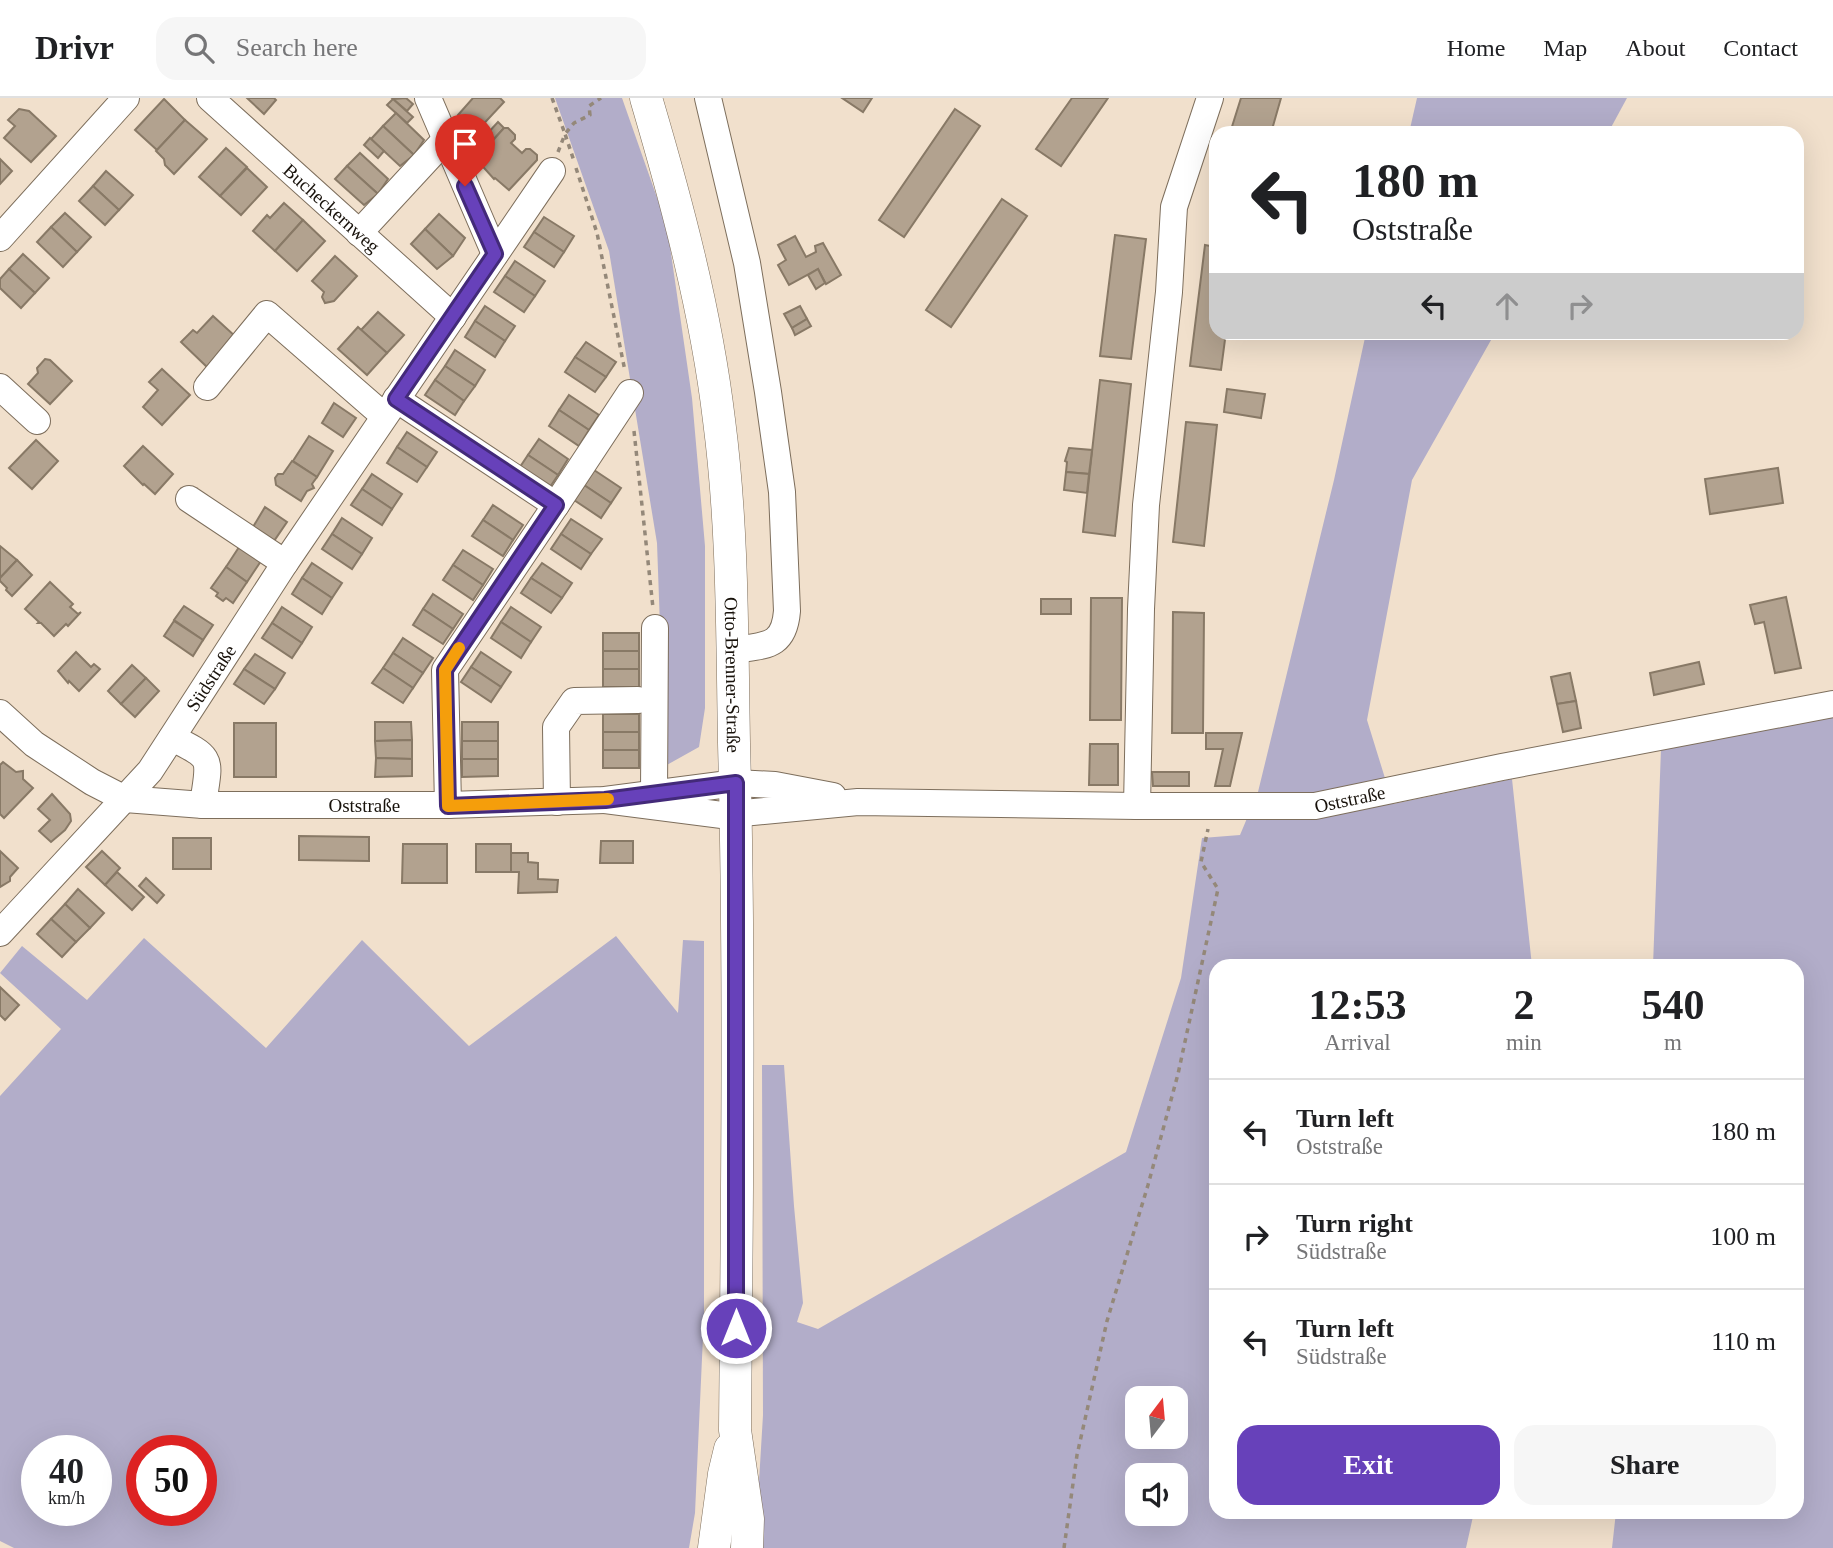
<!DOCTYPE html>
<html lang="en">
<head>
<meta charset="utf-8">
<style>
	:root { --surface:#fff; --page:#f6f6f6; --text:#202124; --muted:#757577; --line:#e0e0e0; --accent:#6741ba }
	body { margin:0; font-family:Georgia,serif; background:var(--page); color:var(--text); height:100vh; display:flex; flex-direction:column; font-size:26px; white-space:nowrap }
	* { box-sizing:border-box; margin:0 }
	p { font-size:23px; color:var(--muted) }
	.icon { flex:none; width:38px; height:38px; fill:none; stroke:currentColor; stroke-width:2; stroke-linecap:round; stroke-linejoin:round }
	.map { position:relative; flex:1; overflow:hidden }
	.panel { position:absolute; left:1209px; top:861px; width:595px; height:560px; display:flex; flex-direction:column; background:var(--surface); border-radius:21px; box-shadow:0 7px 28px #0002 }
	.panel>* { flex:none }
	.top-card { position:absolute; left:1209px; top:28px; width:595px; height:214px; border-radius:21px; box-shadow:0 7px 28px #0002; background:#fff; color:var(--text); overflow:hidden }
	.needle { width:46px; rotate:16deg }
	.controls { position:absolute; left:1125px; top:1288px; display:grid; gap:14px }
	.controls a { display:grid; place-items:center; width:63px; height:63px; border-radius:14px; background:var(--surface); box-shadow:0 7px 28px #0002; font-size:35px }
	.speed { position:absolute; left:21px; top:1337px; display:flex; gap:14px; font-size:35px; font-weight:700; text-align:center }
	.speed>* { display:grid; place-content:center; width:91px; height:91px; border-radius:50%; background:var(--surface); box-shadow:0 7px 28px #0002; line-height:1 }
	.speed small { font-size:18px; font-weight:400 }
	.speed .limit { border:10px solid #d22; background:#fff; color:#111 }
	.pin { position:absolute; display:grid; place-items:center; width:60px; height:60px; color:#fff; margin:-72px -30px; border-radius:50% 50% 50% 0; rotate:-45deg; box-shadow:0 0 7px #0007 }
	.pin .icon { rotate:45deg }
	.me { position:absolute; width:77px; margin:-38px; rotate:0deg; stroke-linejoin:round; filter:drop-shadow(0 0 5px #0008) }
	.turn { display:flex; align-items:center; gap:24px; height:147px; padding:0 28px; font-size:32px }
	.turn .icon { width:91px; height:91px; stroke-width:2.5 }
	.turn b { display:block; font-size:49px; line-height:60px }
	.lanes { display:flex; align-items:center; height:66px; padding:0 28px; background:#0003; justify-content:center; gap:35px; direction:ltr }
	.lanes .off { opacity:.35 }
	.eta { display:flex; justify-content:space-evenly; align-items:center; height:119px; text-align:center }
	.eta b { font-size:42px; font-weight:800; line-height:49px }
	.button { display:flex; gap:14px; margin-top:auto; padding:14px 28px }
	.button a { flex:1; height:80px; border-radius:21px; background:var(--accent); color:#fff; font-size:28px; font-weight:800; line-height:80px; text-align:center }
	.button a+a { background:var(--page); color:var(--text) }
	ul { padding:0; list-style:none }
	li { display:flex; align-items:center; gap:21px; height:105px; padding:0 28px; border-top:2px solid var(--line) }
	li div { flex:1 }
	li b { display:block; font-size:26px }
	li em { font-style:normal }
	header { display:flex; align-items:center; gap:42px; box-sizing:border-box; height:98px; padding:0 35px; background:var(--surface); border-bottom:2px solid var(--line) }
	header strong { font-size:33px }
	nav { display:flex; gap:38px; margin-inline-start:auto; font-size:24px }
	.search { width:490px; height:63px; background:var(--page); display:flex; align-items:center; gap:18px; box-sizing:border-box; padding:0 24px; border-radius:21px; color:var(--muted); font-size:26px }
	.map>svg:first-child { display:block }
	.green { fill:#b2adc9; fill-rule:evenodd }
	.building { fill:#b2a28f; stroke:#887966; stroke-width:2 }
	.lines { fill:none; stroke-linecap:round; stroke-linejoin:round }
	.minor-casing { stroke:#7d6e5c; stroke-width:28 }
	.major-casing { stroke:#7d6e5c; stroke-width:33 }
	.path { stroke:#948879; stroke-width:3.5; stroke-dasharray:5 5; stroke-linecap:butt }
	.minor { stroke:#fff; stroke-width:26 }
	.major { stroke:#fff; stroke-width:32 }
	.route-casing { stroke:#432a79; stroke-width:18 }
	.route { stroke:#6741ba; stroke-width:12 }
	.slow { stroke:#f59e0b; stroke-width:12 }
	.labels { text-anchor:middle; stroke-width:6; stroke-linejoin:round; paint-order:stroke }
	.street-label { font-size:19px; fill:#18120b; stroke:#f1e0cc }
</style>
</head>
<body>
<header>
<strong>Drivr</strong>
<div class="search"><svg class="icon" aria-label="search" viewBox="0 0 24 24"><circle cx="10" cy="10" r="6"/><path d="M15 15l6 6"/></svg>Search here</div>
<nav><a>Home</a><a>Map</a><a>About</a><a>Contact</a></nav>
</header>
<div class="map">
<svg width="1833" height="1450" viewBox="0 0 1833 1450">
	<rect width="100%" height="100%" fill="#f1e0cc"/>
	<g class="green">
		<polygon points="555,0 622,0 667,128 692,300 705,448 705,610 699,649 665,668 657,445 609,153"/>
		<polygon points="1417,0 1627,0 1608,35 1409,35"/>
		<path d="M1366,235H1495L1412,382L1367,622L1393,706L1512,681L1532,868H1216V1414H1474L1466,1450H755L763,1317L762,967H784L794,1108L803,1205L797,1224L818,1231L1126,1054L1181,880L1202,740L1240,737L1258,694L1334,382ZM1138,1300H1176V1339H1138ZM1138,1377H1176V1416H1138Z"/>
		<polygon points="1833,618 1833,1450 1612,1450 1616,1414 1797,1414 1797,868 1653,868 1661,651"/>
		<path d="M616,838L678,915L683,842L704,843V1216L695,1415L689,1450H14L0,1443V998L61,931L0,875L22,848L87,902L144,840L266,950L362,842L469,948ZM37,1353H96V1412H37ZM142,1353H201V1412H142Z"/>
	</g>
	<g class="building">
		<polygon points="247,0 274,0 276,2 264,16"/>
		<polygon points="406,0 413,6 407,13 393,1"/>
		<polygon points="473,0 500,0 504,4 476,34 458,17"/>
		<polygon points="842,0 872,0 863,14"/>
		<polygon points="1072,0 1108,0 1061,68 1036,51"/>
		<polygon points="1241,0 1281,0 1271,35 1230,35"/>
		<polygon points="164,1 185,22 157,52 135,32"/>
		<polygon points="393,1 413,19 407,25 387,7"/>
		<polygon points="19,11 29,13 56,38 31,64 4,40 15,28 8,22"/>
		<polygon points="955,11 980,28 904,139 879,122"/>
		<polygon points="396,15 424,42 414,57 383,28"/>
		<polygon points="185,22 207,41 174,76 165,67 164,61 156,53"/>
		<polygon points="498,24 504,30 492,43 486,37"/>
		<polygon points="383,28 414,57 400,68 371,41"/>
		<polygon points="504,30 508,30 515,37 515,41 511,45 522,55 526,51 530,51 537,57 537,62 509,92 495,80 494,81 476,61"/>
		<polygon points="370,40 384,53 378,60 364,47"/>
		<polygon points="226,50 247,69 220,98 199,79"/>
		<polygon points="360,55 388,81 378,96 347,68"/>
		<polygon points="0,61 12,73 0,86"/>
		<polygon points="347,68 378,96 364,107 335,81"/>
		<polygon points="247,70 267,89 241,117 220,98"/>
		<polygon points="106,73 133,97 119,112 93,88"/>
		<polygon points="93,88 119,112 105,127 79,103"/>
		<polygon points="1002,101 1027,118 951,229 926,212"/>
		<polygon points="284,105 303,122 275,153 253,133 267,117 270,120"/>
		<polygon points="65,115 91,139 77,154 51,129"/>
		<polygon points="439,116 465,140 453,158 425,131"/>
		<polygon points="544,119 574,138 564,154 534,134"/>
		<polygon points="303,122 325,143 297,173 275,153"/>
		<polygon points="51,129 77,154 63,169 37,144"/>
		<polygon points="425,131 453,158 437,171 411,146"/>
		<polygon points="534,134 564,154 554,169 524,149"/>
		<polygon points="1115,137 1146,141 1131,261 1100,258"/>
		<polygon points="795,138 806,159 816,154 815,148 823,145 841,177 826,186 818,171 789,187 778,167 786,162 778,147"/>
		<polygon points="1205,147 1216,149 1216,234 1226,234 1221,272 1190,268"/>
		<polygon points="23,156 49,180 35,195 9,171"/>
		<polygon points="335,158 357,178 334,203 325,205 322,199 324,194 312,183"/>
		<polygon points="515,163 545,183 535,198 505,178"/>
		<polygon points="9,171 35,195 21,210 0,190 0,181"/>
		<polygon points="818,171 825,185 816,191 808,177"/>
		<polygon points="505,178 535,198 524,214 494,194"/>
		<polygon points="485,208 515,228 505,243 475,223"/>
		<polygon points="800,208 807,221 792,230 784,216"/>
		<polygon points="378,214 404,237 387,255 361,232"/>
		<polygon points="213,218 236,239 208,270 181,244 193,232 197,235"/>
		<polygon points="807,221 811,228 795,237 792,230"/>
		<polygon points="475,223 505,243 495,259 465,239"/>
		<polygon points="358,229 387,255 367,277 338,251"/>
		<polygon points="586,244 616,264 606,279 575,259"/>
		<polygon points="455,252 485,272 475,288 445,268"/>
		<polygon points="575,259 606,279 595,294 565,274"/>
		<polygon points="45,261 50,262 72,283 50,306 28,286 38,275 37,270"/>
		<polygon points="445,268 475,288 464,303 435,282"/>
		<polygon points="162,271 190,297 162,327 143,309 158,292 149,284"/>
		<polygon points="435,282 464,303 455,317 425,297"/>
		<polygon points="1100,282 1131,286 1115,438 1083,434"/>
		<polygon points="1227,291 1265,296 1261,320 1224,314"/>
		<polygon points="569,297 599,317 589,332 559,312"/>
		<polygon points="334,305 356,320 343,339 322,325"/>
		<polygon points="559,312 589,332 579,348 549,328"/>
		<polygon points="1186,324 1217,327 1204,448 1173,444"/>
		<polygon points="407,334 437,354 427,369 397,349"/>
		<polygon points="309,338 333,353 317,379 293,363"/>
		<polygon points="539,341 568,361 558,377 528,357"/>
		<polygon points="36,342 58,363 32,391 9,370"/>
		<polygon points="143,348 173,376 155,396 144,386 143,387 124,368"/>
		<polygon points="397,349 427,369 417,384 387,365"/>
		<polygon points="1069,350 1092,352 1089,376 1066,374 1067,364 1065,363"/>
		<polygon points="528,357 558,377 548,392 518,372"/>
		<polygon points="292,363 317,379 312,386 314,390 307,393 301,403 276,387 275,380 278,376 283,376"/>
		<polygon points="591,370 621,390 611,405 581,385"/>
		<polygon points="1778,370 1783,405 1710,416 1705,381"/>
		<polygon points="1066,374 1089,376 1087,395 1064,392"/>
		<polygon points="372,376 402,396 392,411 362,391"/>
		<polygon points="581,385 611,405 601,420 571,400"/>
		<polygon points="362,391 392,411 382,427 351,407"/>
		<polygon points="493,407 523,427 513,442 483,422"/>
		<polygon points="265,409 287,424 274,443 253,429"/>
		<polygon points="342,420 372,440 362,456 332,436"/>
		<polygon points="571,421 602,441 591,456 561,436"/>
		<polygon points="483,422 513,442 503,458 472,438"/>
		<polygon points="332,436 362,456 352,471 322,451"/>
		<polygon points="561,436 591,456 581,471 551,451"/>
		<polygon points="241,446 263,460 247,484 226,469"/>
		<polygon points="0,448 17,462 0,480"/>
		<polygon points="463,452 493,471 483,487 453,467"/>
		<polygon points="17,462 32,477 12,498 6,492 7,490 0,483 0,480"/>
		<polygon points="312,465 342,485 332,500 302,480"/>
		<polygon points="542,465 572,485 562,500 531,480"/>
		<polygon points="453,467 483,487 473,502 443,482"/>
		<polygon points="226,469 247,484 233,505 226,500 223,503 216,498 218,495 211,490"/>
		<polygon points="302,480 332,500 322,516 292,496"/>
		<polygon points="531,480 562,500 551,515 521,495"/>
		<polygon points="50,484 73,506 70,509 78,516 81,514 68,528 66,526 54,538 41,525 38,525 39,524 25,511"/>
		<polygon points="433,496 463,516 453,531 423,511"/>
		<polygon points="1786,499 1801,570 1775,575 1764,524 1755,526 1750,507"/>
		<polygon points="1091,500 1122,500 1121,622 1090,622"/>
		<rect x="1041" y="501" width="30" height="15"/>
		<polygon points="184,508 213,527 203,542 174,522"/>
		<polygon points="282,509 312,529 302,545 272,525"/>
		<polygon points="511,509 541,529 531,544 501,524"/>
		<polygon points="423,511 453,531 443,546 413,527"/>
		<polygon points="1173,514 1204,515 1203,635 1172,635"/>
		<polygon points="174,523 203,542 193,558 164,538"/>
		<polygon points="501,524 531,544 521,560 491,540"/>
		<polygon points="272,525 302,545 292,560 262,540"/>
		<rect x="603" y="535" width="36" height="18"/>
		<polygon points="403,540 433,560 423,575 393,555"/>
		<rect x="603" y="553" width="36" height="18"/>
		<polygon points="76,554 91,569 94,566 100,571 79,593 69,583 68,585 58,573"/>
		<polygon points="481,554 511,574 501,589 471,569"/>
		<polygon points="393,555 423,575 413,590 383,570"/>
		<polygon points="255,556 285,575 275,591 244,571"/>
		<polygon points="1699,564 1704,586 1654,597 1650,575"/>
		<polygon points="132,567 146,580 121,606 108,593"/>
		<polygon points="471,569 501,589 491,604 461,584"/>
		<polygon points="383,570 413,590 403,605 372,585"/>
		<polygon points="244,571 275,591 264,606 234,586"/>
		<rect x="603" y="571" width="36" height="18"/>
		<polygon points="1570,575 1576,603 1557,606 1551,579"/>
		<polygon points="146,580 159,593 135,619 121,606"/>
		<polygon points="1576,603 1581,630 1563,634 1557,606"/>
		<rect x="603" y="616" width="36" height="18"/>
		<polygon points="375,624 411,624 412,642 375,643"/>
		<rect x="462" y="624" width="36" height="19"/>
		<rect x="234" y="625" width="42" height="54"/>
		<rect x="603" y="634" width="36" height="18"/>
		<polygon points="1206,635 1242,635 1230,688 1215,688 1223,651 1206,651"/>
		<polygon points="412,642 412,661 376,660 375,643"/>
		<rect x="462" y="643" width="36" height="18"/>
		<polygon points="1090,646 1118,646 1118,687 1089,687"/>
		<rect x="603" y="652" width="36" height="18"/>
		<polygon points="376,660 412,661 412,678 375,679"/>
		<polygon points="462,661 498,661 498,678 462,679"/>
		<polygon points="3,664 16,674 23,673 23,681 33,690 4,720 0,716 0,667"/>
		<polygon points="1152,674 1189,674 1189,688 1153,688"/>
		<polygon points="52,696 70,716 71,723 65,732 51,744 39,733 50,722 38,711"/>
		<polygon points="299,738 369,739 369,763 299,762"/>
		<rect x="173" y="740" width="38" height="31"/>
		<polygon points="601,743 633,743 633,765 600,765"/>
		<polygon points="403,746 447,746 447,785 402,785"/>
		<rect x="476" y="746" width="35" height="28"/>
		<polygon points="0,753 18,770 10,779 10,783 0,789"/>
		<polygon points="102,753 120,770 105,787 86,769"/>
		<polygon points="511,755 528,755 528,764 538,765 538,781 558,782 557,794 518,795 519,774 511,774"/>
		<polygon points="117,774 144,799 132,812 105,787"/>
		<polygon points="146,780 164,797 157,805 139,788"/>
		<polygon points="78,791 104,815 90,830 65,806"/>
		<polygon points="65,806 90,830 76,844 51,821"/>
		<polygon points="51,821 76,844 62,859 37,836"/>
		<polygon points="0,889 19,907 5,922 0,917"/>
	</g>
	<g class="lines">
		<defs>
			<g id="minor">
				<path id="s1" d="M210,0L453,219"/>
				<polyline points="428,0 495,156"/>
				<path d="M708,0L747,165L768,294L782,394L787,513C784,550 765,547 734,552"/>
				<polyline points="359,135 445,42"/>
				<polyline points="0,140 126,0"/>
				<polyline points="0,289 37,323"/>
				<polyline points="207,289 267,216 384,318"/>
				<polyline points="396,301 556,407 445,572 448,707"/>
				<polyline points="189,401 285,465"/>
				<polyline points="556,407 630,295"/>
				<path id="s2" d="M0,615L34,646L92,684L125,701L203,707H448L605,702L736,685L775,687L833,698"/>
				<path d="M172,640C216,661 209,661 203,707"/>
				<polyline points="654,696 655,530"/>
				<path id="s3" d="M605,702L722,717L858,704L1137,708H1315L1502,669L1833,606"/>
				<polyline points="557,704 556,629 574,603 638,602"/>
				<polyline points="1137,708 1141,511 1146,407 1169,194 1174,109 1210,0"/>
				<path id="s4" d="M0,835L150,673L285,465L552,73"/>
			</g>
			<g id="major">
				<path id="s5" d="M646,0C677,105 706,213 719,322C733,429 732,537 734,645C740,874 737,1103 735,1332L748,1421L747,1450"/>
				<polyline points="714,1450 724,1376 730,1351"/>
			</g>
		</defs>
		<use href="#minor" class="minor-casing"/>
		<use href="#major" class="major-casing"/>
		<g class="path">
			<polyline points="552,0 565,36 574,25 590,17 589,8 601,0"/>
			<polyline points="558,54 565,36 574,63"/>
			<polyline points="576,70 597,135 625,273"/>
			<polyline points="634,333 653,510"/>
			<polyline points="1064,1450 1077,1357 1107,1223 1148,1087 1178,976 1218,791 1201,764 1208,731"/>
		</g>
		<use href="#minor" class="minor"/>
		<use href="#major" class="major"/>
	</g>
	<g class="lines">
		<defs>
			<polyline id="route" points="465,88 495,156 396,301 556,407 445,572 448,708 605,702 736,685 736,1230"/>
		</defs>
		<use href="#route" class="route-casing"/>
		<use href="#route" class="route"/>
		<polyline class="slow" points="459,550 445,572 448,708 608,701"/>
	</g>
	<g class="labels">
		<g class="street-label">
			<text dy="7" stroke="none"><textPath href="#s1" startOffset="164">Bucheckernweg</textPath></text>
			<text dy="7" stroke="none"><textPath href="#s5" startOffset="586">Otto-Brenner-Straße</textPath></text>
			<text dy="7" stroke="none"><textPath href="#s4" startOffset="332">Südstraße</textPath></text>
			<text dy="7" stroke="none"><textPath href="#s3" startOffset="747">Oststraße</textPath></text>
			<text dy="7" stroke="none"><textPath href="#s2" startOffset="392">Oststraße</textPath></text>
		</g>
	</g>
</svg>
<div class="controls">
<a><svg class="needle" viewBox="-14 -14 28 28"><path d="M0-13l5 13h-10z" fill="#e53935"/><path d="M0 13l5-13h-10z" fill="#757577"/></svg></a>
<a><svg class="icon" aria-label="sound" viewBox="0 0 24 24"><path d="M4 9h4l5-4v14l-5-4H4zM17 9q2 3 0 6"/></svg></a>
</div>
<div class="speed"><div>40<small>km/h</small></div><div class="limit">50</div></div>
<div class="pin" style="left:465px;top:88px;background:#d93025"><svg class="icon" aria-label="arrive" viewBox="0 0 24 24"><path d="M6 21V4h12l-3 4 3 4H6"/></svg></div>
<svg class="me" style="left:736px;top:1230px" viewBox="-20 -20 40 40"><circle r="17" fill="#6741ba" stroke="#fff" stroke-width="3"/><path d="M0-11L8 9 0 5-8 9z" fill="#fff"/></svg>
<div class="top-card">
<div class="turn"><svg class="icon" aria-label="left" viewBox="0 0 24 24"><path d="M17 20v-9H6M10 6l-5 5 5 5"/></svg><div><b>180 m</b>Oststraße</div></div>
<div class="lanes"><svg class="icon" aria-label="left" viewBox="0 0 24 24"><path d="M17 20v-9H6M10 6l-5 5 5 5"/></svg><svg class="icon off" aria-label="ahead" viewBox="0 0 24 24"><path d="M12 20V5M6 11l6-6 6 6"/></svg><svg class="icon off" aria-label="right" viewBox="0 0 24 24"><path d="M7 20v-9h11M14 6l5 5-5 5"/></svg></div>
</div>
<section class="panel">
<div class="eta">
<div><b>12:53</b><p>Arrival</p></div>
<div><b>2</b><p>min</p></div>
<div><b>540</b><p>m</p></div>
</div>
<ul>
<li><svg class="icon" aria-label="left" viewBox="0 0 24 24"><path d="M17 20v-9H6M10 6l-5 5 5 5"/></svg><div><b>Turn left</b><p>Oststraße</p></div><em>180 m</em></li>
<li><svg class="icon" aria-label="right" viewBox="0 0 24 24"><path d="M7 20v-9h11M14 6l5 5-5 5"/></svg><div><b>Turn right</b><p>Südstraße</p></div><em>100 m</em></li>
<li><svg class="icon" aria-label="left" viewBox="0 0 24 24"><path d="M17 20v-9H6M10 6l-5 5 5 5"/></svg><div><b>Turn left</b><p>Südstraße</p></div><em>110 m</em></li>
</ul>
<div class="button"><a>Exit</a><a>Share</a></div>
</section>
</div>
</body>
</html>
